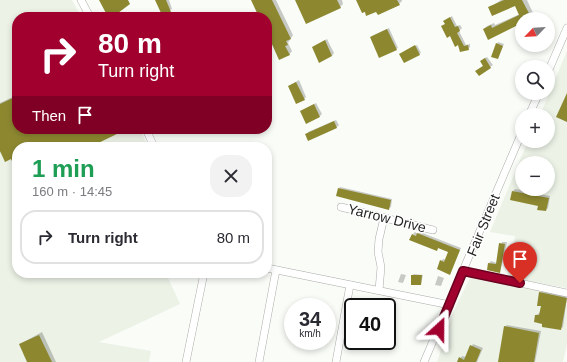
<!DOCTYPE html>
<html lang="en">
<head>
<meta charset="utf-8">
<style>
	:root { --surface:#fff; --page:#f2f2f3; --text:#2b2b33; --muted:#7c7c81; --line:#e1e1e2 }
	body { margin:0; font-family:Arial,sans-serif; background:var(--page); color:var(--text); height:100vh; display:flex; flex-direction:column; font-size:15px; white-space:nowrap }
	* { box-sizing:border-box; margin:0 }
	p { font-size:13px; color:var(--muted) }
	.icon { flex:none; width:22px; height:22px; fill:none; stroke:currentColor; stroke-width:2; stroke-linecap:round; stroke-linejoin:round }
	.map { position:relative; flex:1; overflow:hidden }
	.side { position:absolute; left:12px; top:142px; width:260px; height:136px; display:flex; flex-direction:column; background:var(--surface); border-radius:16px; box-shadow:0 2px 6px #0003 }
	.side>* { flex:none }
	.banner { position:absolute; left:12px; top:12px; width:260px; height:122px; border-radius:16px; box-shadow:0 2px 6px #0003; background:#a1002f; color:#fff; overflow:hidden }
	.needle { width:26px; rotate:245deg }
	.fabs { position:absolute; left:515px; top:12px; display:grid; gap:8px }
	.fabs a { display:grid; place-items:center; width:40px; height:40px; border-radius:50%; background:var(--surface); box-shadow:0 2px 6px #0003; font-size:20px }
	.speed { position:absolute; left:284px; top:298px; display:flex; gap:8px; font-size:20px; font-weight:700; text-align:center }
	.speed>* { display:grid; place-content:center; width:52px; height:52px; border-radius:50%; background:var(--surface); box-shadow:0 2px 6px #0003; line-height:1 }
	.speed small { font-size:10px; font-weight:400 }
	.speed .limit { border:2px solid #111; border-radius:6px; background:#fff; color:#111 }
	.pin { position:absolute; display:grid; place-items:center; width:34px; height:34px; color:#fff; margin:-41px -17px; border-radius:50% 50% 50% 0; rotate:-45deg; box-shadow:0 0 4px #0007 }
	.pin .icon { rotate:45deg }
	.me { position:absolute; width:44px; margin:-22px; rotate:24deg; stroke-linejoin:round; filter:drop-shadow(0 0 3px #0008) }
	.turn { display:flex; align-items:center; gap:14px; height:84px; padding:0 20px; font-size:18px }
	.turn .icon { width:52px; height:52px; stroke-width:2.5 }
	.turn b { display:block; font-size:28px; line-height:34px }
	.then { display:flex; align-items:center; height:38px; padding:0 20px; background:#0003; gap:8px; font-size:15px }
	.round { display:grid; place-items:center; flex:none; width:42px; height:42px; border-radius:16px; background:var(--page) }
	.head { display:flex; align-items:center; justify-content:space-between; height:68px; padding:0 20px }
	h1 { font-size:24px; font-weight:800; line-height:30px; color:#1e9e55 }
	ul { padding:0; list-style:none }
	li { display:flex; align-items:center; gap:12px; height:54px; margin:0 8px 6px; padding:0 12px; border:2px solid var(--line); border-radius:16px }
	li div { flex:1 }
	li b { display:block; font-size:15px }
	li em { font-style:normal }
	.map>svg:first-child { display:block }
	.built { fill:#ecf2e6; fill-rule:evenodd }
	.shadow { fill:#0003 }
	.building { fill:#8d8830 }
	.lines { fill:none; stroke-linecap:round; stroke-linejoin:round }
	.minor-casing { stroke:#aaaca8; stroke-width:8 }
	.minor { stroke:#fff; stroke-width:7 }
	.route-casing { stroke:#69001f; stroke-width:10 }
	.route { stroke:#a1002f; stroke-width:7 }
	.labels { text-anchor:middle; stroke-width:3; stroke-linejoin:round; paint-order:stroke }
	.street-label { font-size:14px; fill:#242523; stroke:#fff }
</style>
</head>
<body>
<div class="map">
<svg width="567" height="362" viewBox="0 0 567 362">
	<rect width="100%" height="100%" fill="#f9fcf7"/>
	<g class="built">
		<polygon points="0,0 72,0 81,17 17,17 17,129 140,129 148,147 17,147 17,273 173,273 168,278 180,304 99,342 151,351 149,362 0,362"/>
		<path d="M567,51V288L507,277L515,236L490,232L528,141H548V115H540ZM522,163H548V189H522Z"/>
		<polygon points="471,276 567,295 567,344 563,362 437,362 453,312"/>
	</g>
	<g class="shadow">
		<polygon points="156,0 169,0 172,9 163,13"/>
		<polygon points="252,0 276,0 293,35 288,43 292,51 289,55 267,31 267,17 260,17"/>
		<polygon points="296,0 342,0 343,4 340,7"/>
		<polygon points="357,0 402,0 402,1 399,4 376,10 365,11"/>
		<polygon points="501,0 527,0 534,15 528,19 522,19 522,22 488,38 484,29 487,26 494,23 495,25 520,14 516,5 489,8"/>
		<polygon points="452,16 457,26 460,25 462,28 459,31 466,45 470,44 470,47 468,49 459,44 443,26 446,23 444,21"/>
		<polygon points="389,28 398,48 380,57 372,36"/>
		<polygon points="327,39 334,53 332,56 313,47"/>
		<polygon points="498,42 504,44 498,58 497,44"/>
		<polygon points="417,45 421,53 419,54 402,53"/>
		<polygon points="487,57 493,65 479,75 479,69 484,65 483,59"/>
		<polygon points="299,80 306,97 304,99 289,86"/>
		<polygon points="17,95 17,129 121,130 88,147 17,147 17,170 11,158 0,152 0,103"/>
		<polygon points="316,103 322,114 320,116 301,111"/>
		<polygon points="336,120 339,125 337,127 309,140 308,132"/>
		<polygon points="340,187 392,199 391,207 389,208 339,188"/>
		<polygon points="515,189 550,196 548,208 546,210 513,191"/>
		<polygon points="415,232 418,234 420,232 461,248 450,273 441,261 443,259 446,260 449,252 439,247 437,250 413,234"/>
		<polygon points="502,242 507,242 500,272 489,263 491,261 497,263"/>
		<polygon points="401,274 406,275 403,283 398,282"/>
		<polygon points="414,274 423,275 421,284 412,275"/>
		<polygon points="438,276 444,278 441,286 435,285"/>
		<polygon points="542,291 567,296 563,327 560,329 543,323 536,315 540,313 542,306 540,293"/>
		<polygon points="507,325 541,331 535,362 499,362 505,327"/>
		<polygon points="42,332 56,362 28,362 20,344"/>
		<polygon points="473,344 483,348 477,362 458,362 462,356 466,357"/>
	</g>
	<g class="building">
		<polygon points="99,0 128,0 130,4 118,13 120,17 108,17"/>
		<polygon points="155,0 166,0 171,12 163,14 161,13"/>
		<polygon points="251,0 272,0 291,39 286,41 288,45 285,46 290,55 279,60 267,33 267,17 259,17"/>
		<polygon points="295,0 337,0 341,8 306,24"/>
		<polygon points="356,0 397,0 400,5 378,15 376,12 366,16 365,12 362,13"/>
		<polygon points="504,0 522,0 532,19 522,19 522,23 488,40 483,29 491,25 492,28 519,15 515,6 492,16 488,7"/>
		<polygon points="450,17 455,27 458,26 460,31 457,33 464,46 468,45 469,50 460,52 458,45 455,47 450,36 447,38 441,26 445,24 443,21"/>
		<polygon points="387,29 397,50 379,58 370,37"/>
		<polygon points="325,40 332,56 319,63 312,47"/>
		<polygon points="496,43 503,46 498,59 491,57"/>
		<polygon points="415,45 420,55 404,63 399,54"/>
		<polygon points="485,58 491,68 479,76 475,71 483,66 480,61"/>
		<polygon points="296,82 305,100 296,104 288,86"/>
		<polygon points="567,93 567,122 556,117"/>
		<polygon points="17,96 17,129 117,129 119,133 90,147 17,147 17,172 11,159 5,162 0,151 0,104"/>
		<polygon points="314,104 320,117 306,124 300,111"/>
		<polygon points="334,121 337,128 308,141 305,134"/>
		<polygon points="338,188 391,200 389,210 336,196"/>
		<polygon points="512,191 549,198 546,211 537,210 538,206 510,200"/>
		<polygon points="417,233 460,250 450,275 437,269 440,260 444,262 448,252 438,248 437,251 409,240 412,234 416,236"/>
		<polygon points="499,243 505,244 500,273 487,270 488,263 496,264"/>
		<polygon points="411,275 422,275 421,285 411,285"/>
		<polygon points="539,292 567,298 561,330 542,327 542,324 534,322 535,315 539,315 541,306 537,306"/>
		<polygon points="504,326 539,333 534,362 498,362"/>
		<polygon points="39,335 52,362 27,362 19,344"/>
		<polygon points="470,345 481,350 476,362 457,362 459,357 464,360"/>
	</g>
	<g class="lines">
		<defs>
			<g id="minor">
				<polyline points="81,0 90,17"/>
				<polyline points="548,72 567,28"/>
				<polyline points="529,115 539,93"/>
				<polyline points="146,129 154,147"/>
				<polyline points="341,207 433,230"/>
				<polyline points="267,268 450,305"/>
				<polyline points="463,271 567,293"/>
				<polyline points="379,290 381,267 378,252 379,239 384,218"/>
				<polyline points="186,362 204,273"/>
				<polyline points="259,362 276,270"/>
				<polyline points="336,362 350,285"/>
				<polyline points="424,362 522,132"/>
			</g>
		</defs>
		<use href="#minor" class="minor-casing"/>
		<use href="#minor" class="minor"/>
	</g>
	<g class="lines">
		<defs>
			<polyline id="route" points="439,329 463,271 520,283"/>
		</defs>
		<use href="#route" class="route-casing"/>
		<use href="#route" class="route"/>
	</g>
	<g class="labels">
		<g class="street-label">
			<text transform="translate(387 218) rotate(14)" y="5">Yarrow Drive</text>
			<text transform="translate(483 225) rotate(-68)" y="5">Fair Street</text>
		</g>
	</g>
</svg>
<div class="fabs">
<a><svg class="needle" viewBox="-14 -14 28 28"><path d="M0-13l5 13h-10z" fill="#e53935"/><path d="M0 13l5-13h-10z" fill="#7c7c81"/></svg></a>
<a><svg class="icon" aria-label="search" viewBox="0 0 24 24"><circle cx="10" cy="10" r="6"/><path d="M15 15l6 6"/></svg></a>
<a>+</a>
<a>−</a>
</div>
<div class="speed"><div>34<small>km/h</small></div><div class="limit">40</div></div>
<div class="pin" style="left:520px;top:283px;background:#d93025"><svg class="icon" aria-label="arrive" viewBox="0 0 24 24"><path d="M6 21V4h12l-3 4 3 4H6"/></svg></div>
<svg class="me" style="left:439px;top:329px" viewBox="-20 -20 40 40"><path d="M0-17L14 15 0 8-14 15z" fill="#a1002f" stroke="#fff" stroke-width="4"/></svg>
<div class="banner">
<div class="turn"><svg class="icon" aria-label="right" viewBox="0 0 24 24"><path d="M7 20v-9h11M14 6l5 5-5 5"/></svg><div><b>80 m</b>Turn right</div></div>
<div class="then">Then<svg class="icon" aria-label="arrive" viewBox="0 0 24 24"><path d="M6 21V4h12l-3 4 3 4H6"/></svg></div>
</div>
<section class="side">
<div class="head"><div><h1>1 min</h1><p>160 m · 14:45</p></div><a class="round"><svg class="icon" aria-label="close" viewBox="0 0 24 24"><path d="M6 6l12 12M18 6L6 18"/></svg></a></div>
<ul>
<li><svg class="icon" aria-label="right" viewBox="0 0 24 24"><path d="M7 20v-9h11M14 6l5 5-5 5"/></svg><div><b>Turn right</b></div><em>80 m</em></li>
</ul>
</section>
</div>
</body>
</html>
